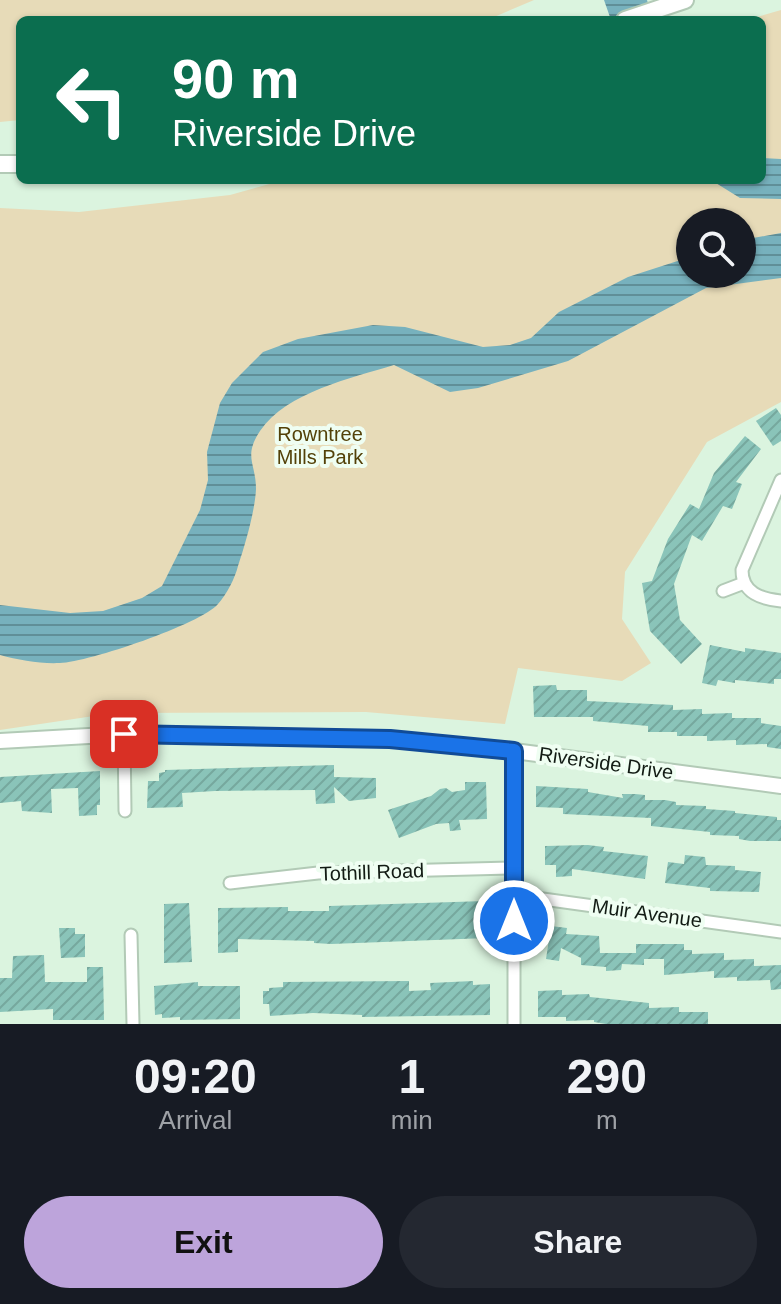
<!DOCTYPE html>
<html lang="en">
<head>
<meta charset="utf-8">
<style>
	:root { --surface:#171b24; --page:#242831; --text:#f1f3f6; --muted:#9ea1a6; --accent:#bda4db }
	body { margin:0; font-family:Arial,sans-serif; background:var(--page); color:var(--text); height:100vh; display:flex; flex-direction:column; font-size:30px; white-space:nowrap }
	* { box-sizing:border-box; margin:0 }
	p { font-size:26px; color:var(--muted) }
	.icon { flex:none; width:44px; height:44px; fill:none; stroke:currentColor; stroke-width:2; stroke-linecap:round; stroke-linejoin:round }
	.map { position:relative; height:1024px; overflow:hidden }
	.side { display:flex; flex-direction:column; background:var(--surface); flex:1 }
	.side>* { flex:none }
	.banner { position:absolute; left:16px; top:16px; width:750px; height:168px; border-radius:12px; box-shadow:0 2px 6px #0004; background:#0b6e4f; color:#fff; overflow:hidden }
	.fabs { position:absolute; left:676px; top:208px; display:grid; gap:16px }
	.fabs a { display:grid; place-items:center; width:80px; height:80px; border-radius:50%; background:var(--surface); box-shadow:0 2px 6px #0004; font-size:40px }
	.pin { position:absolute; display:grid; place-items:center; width:68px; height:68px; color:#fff; margin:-34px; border-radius:16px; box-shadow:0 4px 12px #0006 }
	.me { position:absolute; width:88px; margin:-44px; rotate:0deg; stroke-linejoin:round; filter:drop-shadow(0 0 6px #0008) }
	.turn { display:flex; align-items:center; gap:28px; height:168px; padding:0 24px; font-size:36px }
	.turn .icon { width:104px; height:104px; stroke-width:2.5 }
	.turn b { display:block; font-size:56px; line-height:68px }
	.eta { display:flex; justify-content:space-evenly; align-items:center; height:136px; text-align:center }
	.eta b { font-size:48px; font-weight:700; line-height:56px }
	.primary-button { display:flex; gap:16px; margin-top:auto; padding:16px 24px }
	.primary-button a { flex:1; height:92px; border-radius:48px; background:var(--accent); color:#111; font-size:32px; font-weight:700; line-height:92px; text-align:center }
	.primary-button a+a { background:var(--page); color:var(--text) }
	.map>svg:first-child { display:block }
	.park { fill:#e7dbb8; fill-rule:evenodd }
	.water { fill:url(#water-rules) }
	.building { fill:url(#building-hatch) }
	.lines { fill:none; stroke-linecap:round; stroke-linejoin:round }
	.minor-casing { stroke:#b2cab6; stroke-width:15 }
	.tertiary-casing { stroke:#b2cab6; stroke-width:18 }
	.secondary-casing { stroke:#b2cab6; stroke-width:20 }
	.minor { stroke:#fff; stroke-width:11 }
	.tertiary { stroke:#fff; stroke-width:14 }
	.secondary { stroke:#fff; stroke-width:16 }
	.route-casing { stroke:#114b97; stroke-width:20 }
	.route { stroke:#1a73e8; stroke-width:14 }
	.labels { text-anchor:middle; stroke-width:8; stroke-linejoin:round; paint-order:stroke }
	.park-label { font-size:20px; fill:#534108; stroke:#effef2 }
	.street-label { font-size:20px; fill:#121b14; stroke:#effef2 }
</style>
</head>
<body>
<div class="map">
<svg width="781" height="1024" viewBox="0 0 781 1024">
	<defs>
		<pattern id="water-rules" width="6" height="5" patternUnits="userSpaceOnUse" patternTransform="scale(2)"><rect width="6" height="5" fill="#77b1bd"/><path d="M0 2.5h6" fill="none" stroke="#608f98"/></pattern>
		<pattern id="building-hatch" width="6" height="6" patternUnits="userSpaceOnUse" patternTransform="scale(2)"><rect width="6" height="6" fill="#8ac4b9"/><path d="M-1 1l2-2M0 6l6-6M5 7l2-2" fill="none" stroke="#76a89e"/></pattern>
	</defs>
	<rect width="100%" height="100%" fill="#dbf4df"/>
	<g class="park">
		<polygon points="0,0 534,0 487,20 20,20 20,120 0,122"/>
		<path d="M781,10V402L707,442L625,572L622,619L651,663L622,681L518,668L505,724L366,712L114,713L0,730V208L79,212L230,195L284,180H762V20H747ZM690,222H742V274H690Z"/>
	</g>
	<g class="water">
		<polygon points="604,0 647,0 653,20 611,20"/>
		<polygon points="762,158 781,159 781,199 740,198 711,180 762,180"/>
		<path d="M781,233V278L706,288L568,361L478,388L450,392L394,365C352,378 286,392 260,431C243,457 256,463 256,489C255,511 245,545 238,566C235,578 227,594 218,604C201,624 89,662 60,663C40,664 19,660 0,655V605L70,613L103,611L142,598L162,586L200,510L208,480L207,452L220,403L232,383L263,352L298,339L373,325L405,327L483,347L510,345L531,338L559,312L628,277L690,257V274H742V240Z"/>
	</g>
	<g class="building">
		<polygon points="776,408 781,415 781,441 773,446 756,421"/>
		<polygon points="745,436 761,449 736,482 742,484 732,509 723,506 702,541 692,535 674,584 680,620 702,644 681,664 650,631 642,583 652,581 668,539 690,504 699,509 714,473"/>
		<polygon points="710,645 745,652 745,648 781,653 781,679 774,679 774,684 735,680 735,683 718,680 716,686 702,683"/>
		<polygon points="556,685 557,690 587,690 587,701 673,705 673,710 702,709 702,714 732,713 732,718 761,718 761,723 781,726 781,749 767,747 767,744 736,745 736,740 707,741 707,736 677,736 677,732 648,732 648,726 593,721 593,717 534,717 533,686"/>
		<polygon points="334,765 334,777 376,778 376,798 349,801 334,787 335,803 316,804 315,790 215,791 182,793 183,807 147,808 148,781 159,781 159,773 165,772 165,770"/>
		<polygon points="100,771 100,805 97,805 97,815 79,816 78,788 51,789 52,813 22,811 21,801 0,803 0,777"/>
		<polygon points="465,782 486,782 487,819 459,820 461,830 450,831 449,823 436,824 399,838 388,810 431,796 440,789 446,788 452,792 465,790"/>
		<polygon points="536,786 588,789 588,792 623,798 622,794 635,794 645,795 645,800 665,800 676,802 676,805 706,806 706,809 735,811 735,813 777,817 777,820 781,820 781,841 750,841 739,839 739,836 710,835 710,832 651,826 651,818 563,814 563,808 536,807"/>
		<polygon points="588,845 604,847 603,851 648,856 645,879 572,869 572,876 556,877 556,865 545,865 545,846"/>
		<polygon points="685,855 705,857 706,865 735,866 735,870 761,872 759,892 710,891 710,888 665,883 668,862 684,864"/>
		<polygon points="485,901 487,938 331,944 314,943 314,941 238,939 238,952 218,953 218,908 288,907 288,911 329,911 329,906"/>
		<polygon points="189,903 192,962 164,963 164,904"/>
		<polygon points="551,926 567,928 566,934 599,936 600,953 636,953 636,944 684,944 684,950 692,950 692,954 724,953 724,960 754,959 754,966 781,965 781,989 771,990 770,980 737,981 737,977 714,978 714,971 664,975 664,959 644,959 644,965 622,964 621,970 606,971 606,967 581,965 581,958 561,948 559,961 546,959"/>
		<polygon points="59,928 75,928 75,934 85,934 85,957 61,958"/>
		<polygon points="44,955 45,982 87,982 87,967 103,967 104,1020 53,1020 53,1009 0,1012 0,978 12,978 13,956"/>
		<polygon points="409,981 409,991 431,990 430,983 473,981 473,985 490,984 490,1015 362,1017 362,1015 313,1013 270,1016 269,1004 263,1004 263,991 269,991 269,988 283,987 283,982"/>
		<polygon points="198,982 198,986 240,986 240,1019 180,1020 180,1017 162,1018 162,1014 155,1015 154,986"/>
		<polygon points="562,990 562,995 589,994 590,997 649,1003 649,1008 679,1007 679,1012 708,1012 708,1024 606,1024 594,1022 594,1020 566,1021 566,1017 538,1017 538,991"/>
	</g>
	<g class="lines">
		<defs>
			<g id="minor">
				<path d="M781,480L742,570C742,593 761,599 781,601"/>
				<polyline points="723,591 744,583"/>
				<polyline points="124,734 125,811"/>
				<polyline points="230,883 318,873 514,868"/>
				<polyline points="514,895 781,932"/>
				<polyline points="131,935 133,1024"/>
				<polyline points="514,1024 514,751"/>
			</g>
			<polyline id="tertiary" points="0,741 124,734 390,739 514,751 781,786"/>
			<g id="secondary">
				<polyline points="625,20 685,0"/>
				<polyline points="0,164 20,164"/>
			</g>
		</defs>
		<use href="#minor" class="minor-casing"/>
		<use href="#tertiary" class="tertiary-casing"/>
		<use href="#secondary" class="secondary-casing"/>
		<use href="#minor" class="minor"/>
		<use href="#tertiary" class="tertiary"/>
		<use href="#secondary" class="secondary"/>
	</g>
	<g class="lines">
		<defs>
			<polyline id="route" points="124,734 390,739 514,751 514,921"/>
		</defs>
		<use href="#route" class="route-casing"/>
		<use href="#route" class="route"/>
	</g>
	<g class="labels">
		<g class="park-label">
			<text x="320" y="441">Rowntree<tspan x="320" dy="23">Mills Park</tspan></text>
		</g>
		<g class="street-label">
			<text transform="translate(606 763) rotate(8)" y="7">Riverside Drive</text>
			<text transform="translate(372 872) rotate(-2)" y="7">Tothill Road</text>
			<text transform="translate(647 913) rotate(8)" y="7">Muir Avenue</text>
		</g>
	</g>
</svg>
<div class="fabs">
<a><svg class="icon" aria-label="search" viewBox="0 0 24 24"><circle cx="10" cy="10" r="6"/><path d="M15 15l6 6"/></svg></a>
</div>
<div class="pin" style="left:124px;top:734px;background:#d93025"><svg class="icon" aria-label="arrive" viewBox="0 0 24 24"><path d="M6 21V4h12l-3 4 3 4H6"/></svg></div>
<svg class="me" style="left:514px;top:921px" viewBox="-20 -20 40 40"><circle r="17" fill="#1a73e8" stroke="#fff" stroke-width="3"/><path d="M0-11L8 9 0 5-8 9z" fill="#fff"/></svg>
<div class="banner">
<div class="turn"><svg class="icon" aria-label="left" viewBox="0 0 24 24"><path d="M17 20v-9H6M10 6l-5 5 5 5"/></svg><div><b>90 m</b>Riverside Drive</div></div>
</div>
</div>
<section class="side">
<div class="eta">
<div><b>09:20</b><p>Arrival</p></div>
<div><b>1</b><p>min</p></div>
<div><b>290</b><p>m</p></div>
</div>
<div class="primary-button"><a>Exit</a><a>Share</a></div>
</section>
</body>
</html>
